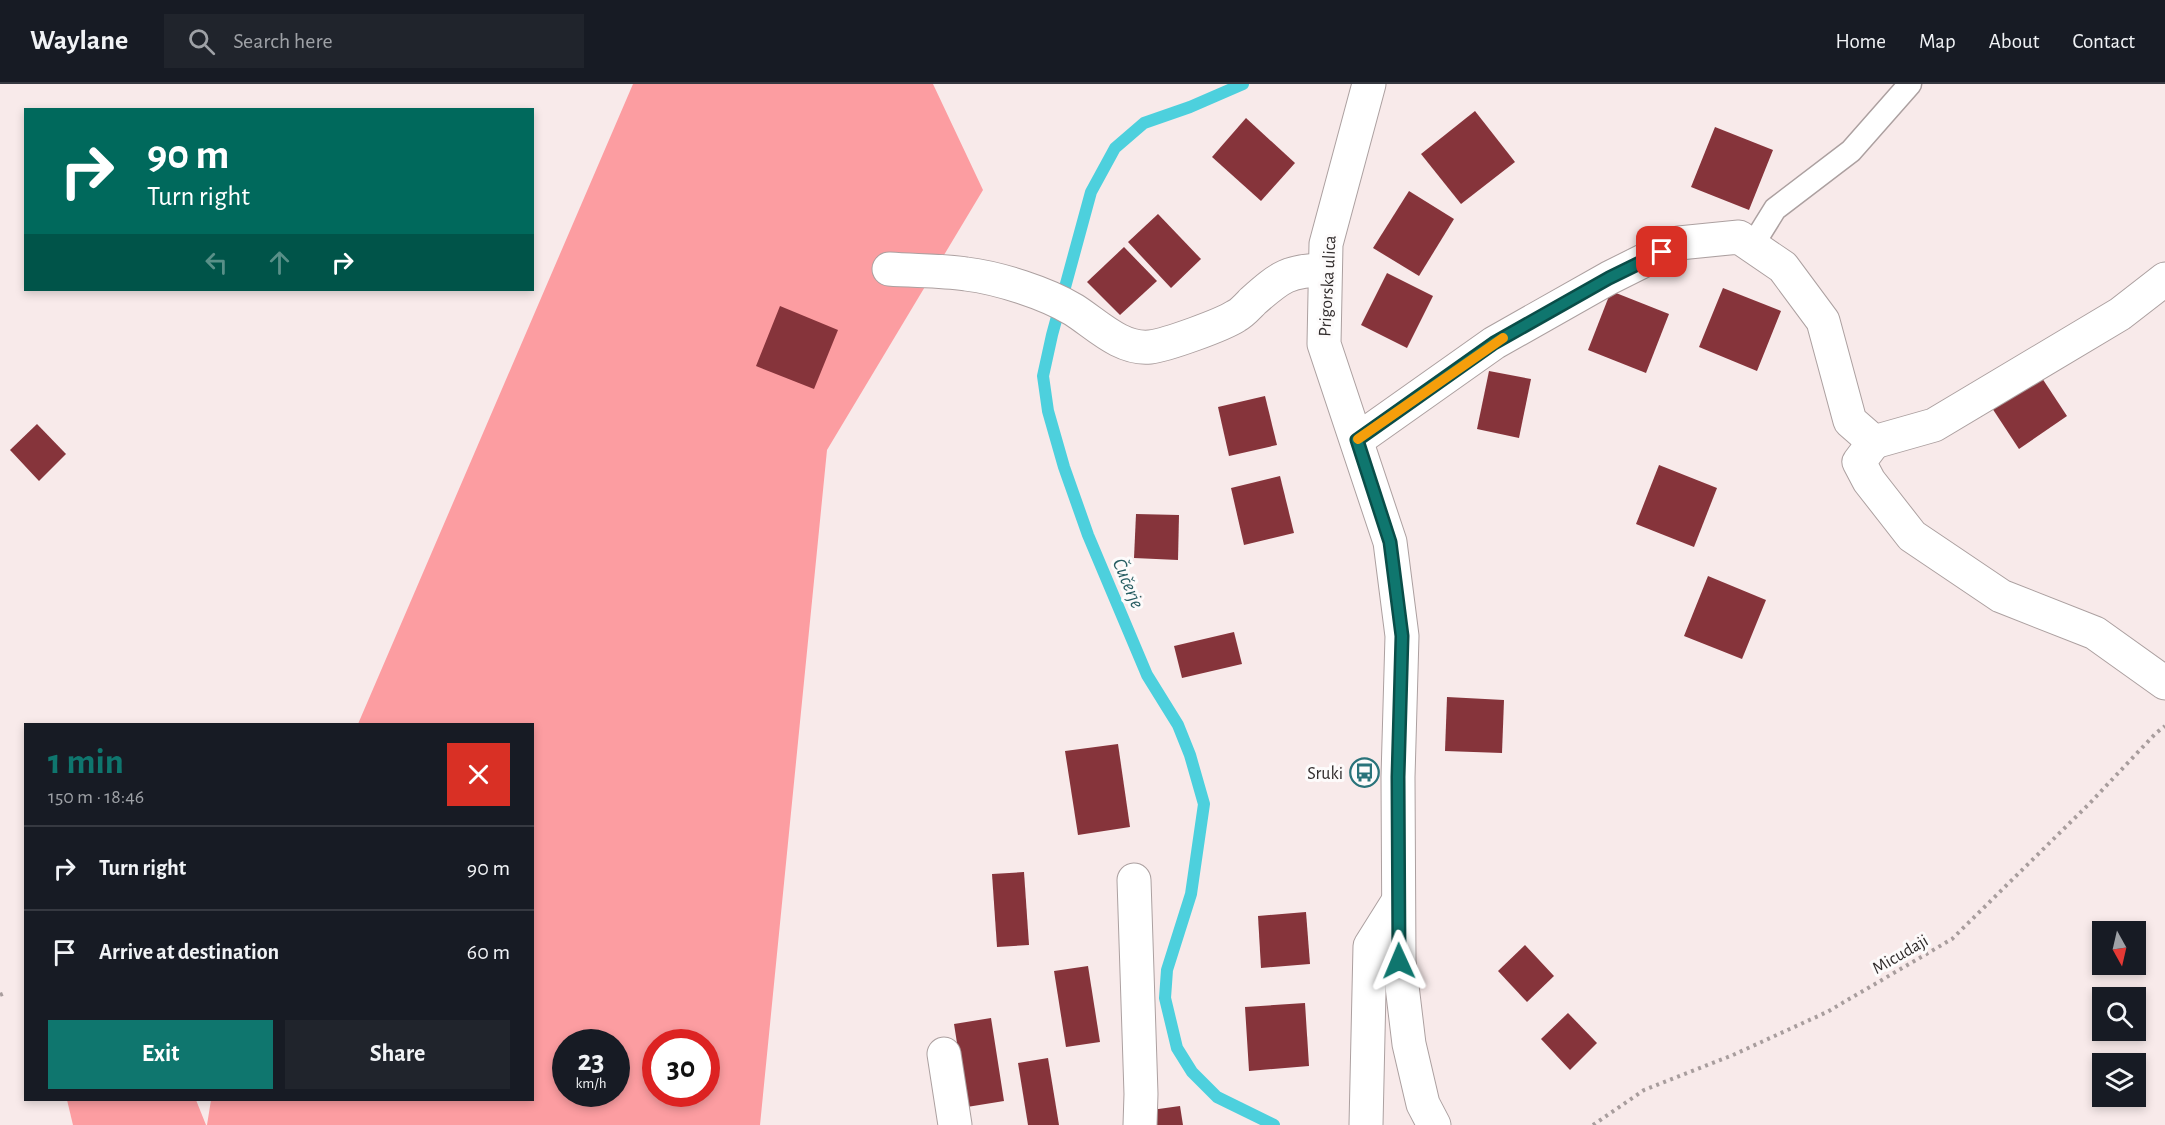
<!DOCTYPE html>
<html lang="en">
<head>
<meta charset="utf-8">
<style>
	:root { --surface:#171b24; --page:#20242c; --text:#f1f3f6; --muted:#9ea1a6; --line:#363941; --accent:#0f766e }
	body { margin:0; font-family:"Alegreya Sans",sans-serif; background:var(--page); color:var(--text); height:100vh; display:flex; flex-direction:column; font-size:22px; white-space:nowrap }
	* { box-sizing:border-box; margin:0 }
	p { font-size:20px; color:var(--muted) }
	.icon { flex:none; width:33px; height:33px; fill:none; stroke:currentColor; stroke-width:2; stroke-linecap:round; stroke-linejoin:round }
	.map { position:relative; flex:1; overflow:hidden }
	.side { position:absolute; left:24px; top:639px; width:510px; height:378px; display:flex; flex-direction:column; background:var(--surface); border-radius:0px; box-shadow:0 3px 9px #0003 }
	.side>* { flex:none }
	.hud { position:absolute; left:24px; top:24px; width:510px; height:183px; border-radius:0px; box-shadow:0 3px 9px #0003; background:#00695c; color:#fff; overflow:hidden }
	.needle { width:39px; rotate:172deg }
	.controls { position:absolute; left:2092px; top:837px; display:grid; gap:12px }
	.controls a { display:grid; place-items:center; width:54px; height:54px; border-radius:0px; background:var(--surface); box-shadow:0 3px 9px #0003; font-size:30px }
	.speed { position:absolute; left:552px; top:945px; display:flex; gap:12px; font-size:30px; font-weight:700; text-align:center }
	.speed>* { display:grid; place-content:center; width:78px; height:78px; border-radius:50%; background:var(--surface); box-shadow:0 3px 9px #0003; line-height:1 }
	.speed small { font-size:15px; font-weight:400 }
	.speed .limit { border:9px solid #d22; background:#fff; color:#111 }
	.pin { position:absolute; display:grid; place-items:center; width:51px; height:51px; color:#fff; margin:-26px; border-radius:12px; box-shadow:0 3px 9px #0006 }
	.me { position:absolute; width:66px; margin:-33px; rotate:359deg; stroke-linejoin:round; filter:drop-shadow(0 0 4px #0008) }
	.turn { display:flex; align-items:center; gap:21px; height:126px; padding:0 24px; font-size:27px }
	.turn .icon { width:78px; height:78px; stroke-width:2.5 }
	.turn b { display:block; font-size:42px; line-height:51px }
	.lanes { display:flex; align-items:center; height:57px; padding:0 24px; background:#0003; justify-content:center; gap:30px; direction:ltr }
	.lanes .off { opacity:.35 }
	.round { display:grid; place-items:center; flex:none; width:63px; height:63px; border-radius:0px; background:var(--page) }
	.overview { display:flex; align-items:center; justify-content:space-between; height:102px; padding:0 24px }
	h1 { font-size:36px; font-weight:700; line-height:45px; color:var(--accent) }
	.action { display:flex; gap:12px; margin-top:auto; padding:12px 24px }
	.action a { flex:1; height:69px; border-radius:0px; background:var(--accent); color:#fff; font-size:24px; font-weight:700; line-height:69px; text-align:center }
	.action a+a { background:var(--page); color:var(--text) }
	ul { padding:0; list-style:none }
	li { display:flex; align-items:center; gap:18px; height:84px; padding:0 24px; border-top:2px solid var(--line) }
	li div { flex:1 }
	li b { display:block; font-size:22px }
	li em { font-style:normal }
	header { display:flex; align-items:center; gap:36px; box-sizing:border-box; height:84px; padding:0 30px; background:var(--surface); border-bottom:2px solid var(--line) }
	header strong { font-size:28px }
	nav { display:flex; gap:33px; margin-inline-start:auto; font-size:21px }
	.search { width:420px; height:54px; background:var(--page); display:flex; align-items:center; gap:15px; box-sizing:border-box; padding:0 21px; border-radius:0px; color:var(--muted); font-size:22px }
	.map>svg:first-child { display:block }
	.green { fill:#fc9da1; fill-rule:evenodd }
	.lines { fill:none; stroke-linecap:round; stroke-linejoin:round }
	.stream { stroke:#4dd0dd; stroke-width:12 }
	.building { fill:#86343b }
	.lane-casing { stroke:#aca0a0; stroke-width:25 }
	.street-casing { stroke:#aca0a0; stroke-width:35 }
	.path { stroke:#a89d9d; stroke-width:4; stroke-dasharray:3 4.5; stroke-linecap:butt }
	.lane { stroke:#fff; stroke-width:22 }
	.street { stroke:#fff; stroke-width:33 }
	.route-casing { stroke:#0a4d48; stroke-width:15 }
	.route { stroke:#0f766e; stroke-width:10 }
	.slow { stroke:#f59e0b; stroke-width:10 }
	.labels { text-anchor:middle; stroke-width:6; stroke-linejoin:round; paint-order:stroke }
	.street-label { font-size:18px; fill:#312c2c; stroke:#fdfbfb }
	.poi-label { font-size:18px; fill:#312c2c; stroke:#fdfbfb; text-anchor:end }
	.water-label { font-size:20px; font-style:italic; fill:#275d62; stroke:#fdfbfb }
</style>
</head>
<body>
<header>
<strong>Waylane</strong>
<div class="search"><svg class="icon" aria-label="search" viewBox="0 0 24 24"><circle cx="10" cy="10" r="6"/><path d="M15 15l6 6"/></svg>Search here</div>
<nav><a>Home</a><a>Map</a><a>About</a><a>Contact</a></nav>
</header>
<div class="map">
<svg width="2165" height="1041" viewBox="0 0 2165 1041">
	<rect width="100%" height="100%" fill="#f8eaea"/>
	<g class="green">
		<path d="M633,0H933L983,106L827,366L760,1041H207L211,1016H532V640H358ZM566,958H616V1010H566ZM656,958H706V1010H656Z"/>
		<polygon points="67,1016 196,1016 206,1041 73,1041"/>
	</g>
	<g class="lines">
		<polyline class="stream" points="1243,0 1190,23 1144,39 1115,64 1091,108 1052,251 1043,292 1048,327 1064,383 1088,451 1147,591 1178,641 1190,671 1204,720 1191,810 1167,886 1165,914 1177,964 1192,988 1217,1013 1274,1041"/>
	</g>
	<g class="building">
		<polygon points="1475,27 1515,78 1461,120 1421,70"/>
		<polygon points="1246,34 1295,79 1261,117 1212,73"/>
		<polygon points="1715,43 1773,66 1749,126 1691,103"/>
		<polygon points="1409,107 1454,135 1419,192 1373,164"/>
		<polygon points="1158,130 1201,175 1171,204 1128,158"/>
		<polygon points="1124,163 1157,197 1120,231 1087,198"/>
		<polygon points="1387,189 1433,212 1407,264 1361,241"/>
		<polygon points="1723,204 1781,227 1757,287 1699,263"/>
		<polygon points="1611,207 1669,230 1646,289 1588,266"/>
		<polygon points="780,222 838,246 814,305 756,282"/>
		<polygon points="1489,287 1531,295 1519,354 1477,345"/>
		<polygon points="2040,291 2067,332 2019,365 1992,324"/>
		<polygon points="1265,312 1277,361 1229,372 1218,323"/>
		<polygon points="37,340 66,370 39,397 10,366"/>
		<polygon points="1659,381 1717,404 1694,463 1636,440"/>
		<polygon points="1280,392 1294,449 1244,461 1231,404"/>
		<polygon points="1136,430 1179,431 1178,476 1134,474"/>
		<polygon points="1708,492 1766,516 1742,575 1684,552"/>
		<polygon points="1234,548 1242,580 1182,594 1174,562"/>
		<polygon points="1447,613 1504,616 1502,669 1445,667"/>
		<polygon points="1118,660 1130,743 1078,751 1065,667"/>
		<polygon points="1024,788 1029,861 997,863 992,790"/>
		<polygon points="1306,828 1310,880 1261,884 1258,832"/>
		<polygon points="1525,861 1554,892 1527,918 1498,887"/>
		<polygon points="1088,882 1100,958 1066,963 1054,887"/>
		<polygon points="1305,919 1309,982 1249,987 1245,923"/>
		<polygon points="1568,929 1597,959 1570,986 1541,955"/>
		<polygon points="991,934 1004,1017 967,1023 954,940"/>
		<polygon points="1048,974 1059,1041 1028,1041 1018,979"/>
		<polygon points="1180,1022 1183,1041 1146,1041 1144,1027"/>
	</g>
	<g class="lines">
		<defs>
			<polyline id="lane" points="1752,162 1775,125 1851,67 1910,0"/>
			<g id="street">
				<polyline points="1369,0 1326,160 1324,260 1390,458 1402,552 1398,693 1399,877 1409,960 1423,1020 1434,1041"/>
				<path d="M889,185C914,187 941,186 966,190C999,194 1046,209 1074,226C1096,240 1121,266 1150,263C1167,261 1222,241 1236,232C1242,229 1248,222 1253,217C1280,193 1289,186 1325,186"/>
				<polyline points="1357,356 1494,259 1609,194 1679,159 1739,153 1783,183 1823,237 1850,337 1874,358 1934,341 2120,230 2165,195"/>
				<polyline points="1874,358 1859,378 1869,397 1912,452 2001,512 2095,549 2165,599"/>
				<polyline points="1134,796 1141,1010 1140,1041"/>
				<polyline points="944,970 955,1041"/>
				<polyline points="1366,1041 1370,862 1397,819"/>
			</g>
		</defs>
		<use href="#lane" class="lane-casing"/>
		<use href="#street" class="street-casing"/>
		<g class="path">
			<polyline points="0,911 5,909"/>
			<polyline points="1593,1041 1644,1006 1733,971 1827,928 1952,855 2089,720 2156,649 2165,642"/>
		</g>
		<use href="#lane" class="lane"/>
		<use href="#street" class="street"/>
	</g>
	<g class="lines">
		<defs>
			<polyline id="route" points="1399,877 1398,693 1402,552 1390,458 1357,356 1494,259 1609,194 1662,168"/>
		</defs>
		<use href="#route" class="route-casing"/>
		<use href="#route" class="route"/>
		<polyline class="slow" points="1358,355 1503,254"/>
	</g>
	<defs>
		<symbol id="bus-ring" viewBox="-11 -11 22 22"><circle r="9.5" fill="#fdfbfb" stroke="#29737a" stroke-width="1.5"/><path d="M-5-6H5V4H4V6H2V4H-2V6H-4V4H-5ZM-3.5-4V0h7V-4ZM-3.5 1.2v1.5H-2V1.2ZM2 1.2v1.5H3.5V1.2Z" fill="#29737a"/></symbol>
	</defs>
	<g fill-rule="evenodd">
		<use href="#bus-ring" x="1348" y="672" width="33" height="33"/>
	</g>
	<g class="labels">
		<g class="street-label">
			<text transform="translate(1327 202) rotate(-87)" y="6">Prigorska ulica</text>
			<text transform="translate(1900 870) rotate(-30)" y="6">Micudaji</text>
		</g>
		<g class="poi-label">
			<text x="1343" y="695">Sruki</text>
		</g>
		<g class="water-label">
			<text transform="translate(1129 499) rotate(67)" y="7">Čučerje</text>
		</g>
	</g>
</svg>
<div class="controls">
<a><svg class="needle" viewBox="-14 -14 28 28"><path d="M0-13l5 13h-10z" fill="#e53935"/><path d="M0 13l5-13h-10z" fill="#9ea1a6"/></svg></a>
<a><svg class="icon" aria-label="search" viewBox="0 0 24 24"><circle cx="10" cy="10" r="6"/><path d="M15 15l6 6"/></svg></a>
<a><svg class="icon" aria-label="layers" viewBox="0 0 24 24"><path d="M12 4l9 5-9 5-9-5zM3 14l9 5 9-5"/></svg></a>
</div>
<div class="speed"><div>23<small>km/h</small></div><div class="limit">30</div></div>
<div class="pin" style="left:1662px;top:168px;background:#d93025"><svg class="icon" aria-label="arrive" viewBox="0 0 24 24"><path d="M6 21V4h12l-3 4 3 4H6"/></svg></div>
<svg class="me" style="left:1399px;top:877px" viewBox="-20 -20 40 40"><path d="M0-17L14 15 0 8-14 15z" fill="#0f766e" stroke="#fff" stroke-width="4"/></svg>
<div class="hud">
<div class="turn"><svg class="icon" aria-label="right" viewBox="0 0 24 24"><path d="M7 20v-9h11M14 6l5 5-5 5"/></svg><div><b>90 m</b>Turn right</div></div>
<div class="lanes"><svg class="icon off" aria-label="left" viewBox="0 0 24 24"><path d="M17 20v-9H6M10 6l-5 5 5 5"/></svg><svg class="icon off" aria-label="ahead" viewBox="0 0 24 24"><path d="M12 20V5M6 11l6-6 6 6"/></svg><svg class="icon" aria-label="right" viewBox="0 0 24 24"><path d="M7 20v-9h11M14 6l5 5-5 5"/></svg></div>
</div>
<section class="side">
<div class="overview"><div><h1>1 min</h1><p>150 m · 18:46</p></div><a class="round" style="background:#d93025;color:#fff"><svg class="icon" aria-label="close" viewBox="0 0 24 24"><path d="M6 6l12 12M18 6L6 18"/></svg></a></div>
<ul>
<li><svg class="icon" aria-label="right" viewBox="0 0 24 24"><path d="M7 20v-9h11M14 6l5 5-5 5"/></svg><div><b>Turn right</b></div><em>90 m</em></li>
<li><svg class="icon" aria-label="arrive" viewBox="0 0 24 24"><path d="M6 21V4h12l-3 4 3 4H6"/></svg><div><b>Arrive at destination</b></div><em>60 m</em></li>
</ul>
<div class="action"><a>Exit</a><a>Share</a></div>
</section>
</div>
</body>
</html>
